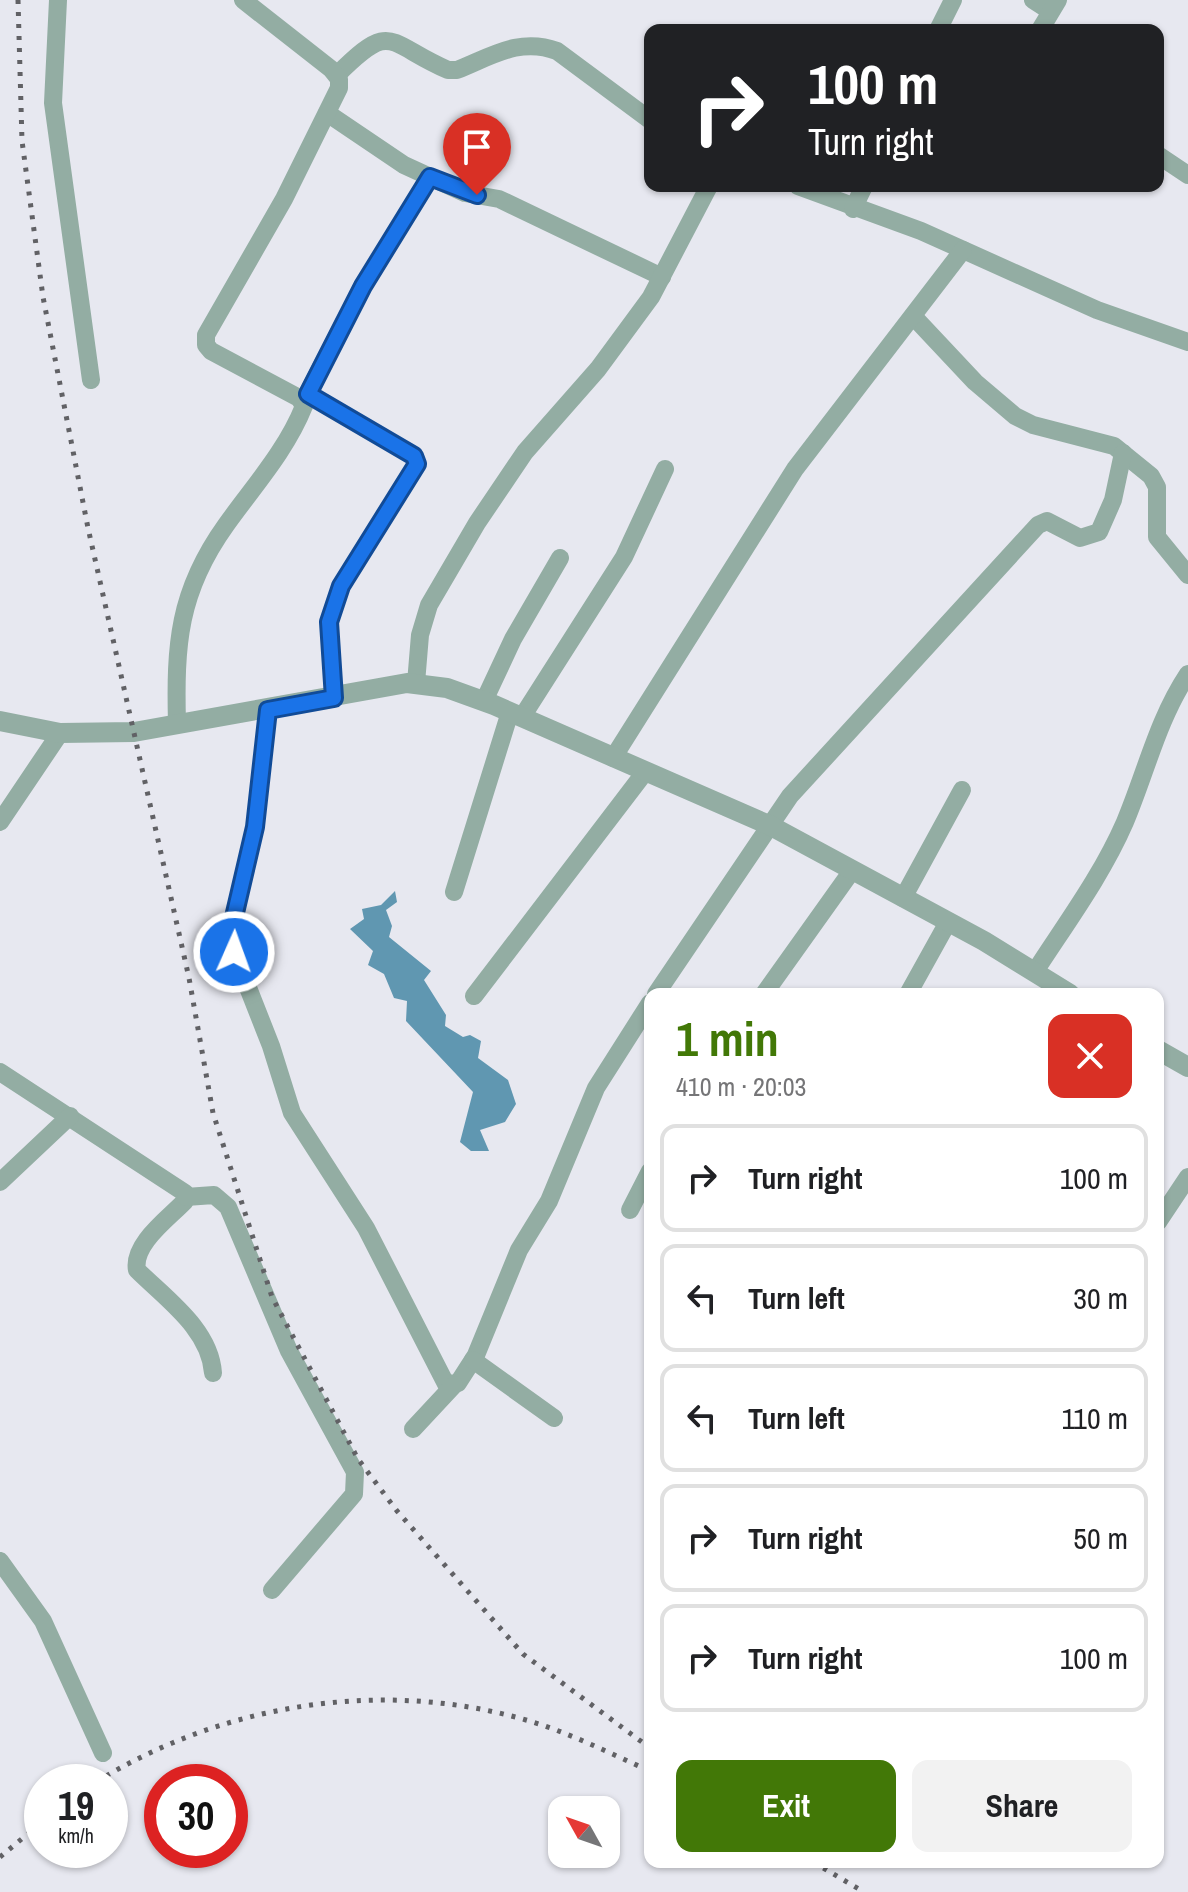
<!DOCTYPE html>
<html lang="en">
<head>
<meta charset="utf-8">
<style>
	:root { --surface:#fff; --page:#f2f2f2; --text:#202124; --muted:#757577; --line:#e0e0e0; --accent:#427807 }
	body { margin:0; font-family:"Archivo Narrow",sans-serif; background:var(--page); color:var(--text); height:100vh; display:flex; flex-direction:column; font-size:30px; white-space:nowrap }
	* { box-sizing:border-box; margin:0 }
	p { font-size:26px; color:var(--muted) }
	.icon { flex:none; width:44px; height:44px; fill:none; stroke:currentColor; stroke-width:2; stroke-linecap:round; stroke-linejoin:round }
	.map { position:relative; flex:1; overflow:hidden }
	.panel { position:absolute; left:644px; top:988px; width:520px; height:880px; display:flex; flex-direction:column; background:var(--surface); border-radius:16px; box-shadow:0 2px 6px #0004 }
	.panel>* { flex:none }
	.top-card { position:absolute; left:644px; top:24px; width:520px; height:168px; border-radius:16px; box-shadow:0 2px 6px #0004; background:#202124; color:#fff; overflow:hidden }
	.needle { width:52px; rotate:310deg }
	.controls { position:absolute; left:548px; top:1796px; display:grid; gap:16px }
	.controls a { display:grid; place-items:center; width:72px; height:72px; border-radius:16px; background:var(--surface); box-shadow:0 2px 6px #0004; font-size:40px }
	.speed { position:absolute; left:24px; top:1764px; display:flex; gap:16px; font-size:40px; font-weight:700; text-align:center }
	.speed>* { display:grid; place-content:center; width:104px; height:104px; border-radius:50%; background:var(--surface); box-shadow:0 2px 6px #0004; line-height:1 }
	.speed small { font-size:20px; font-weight:400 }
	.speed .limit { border:12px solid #d22; background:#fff; color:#111 }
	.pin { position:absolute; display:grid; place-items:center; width:68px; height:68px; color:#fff; margin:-82px -34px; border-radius:50% 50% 50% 0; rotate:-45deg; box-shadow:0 0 8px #0007 }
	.pin .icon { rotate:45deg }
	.me { position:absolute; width:88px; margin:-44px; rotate:2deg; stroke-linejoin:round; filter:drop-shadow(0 0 6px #0008) }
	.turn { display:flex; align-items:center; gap:28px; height:168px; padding:0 32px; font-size:36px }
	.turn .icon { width:104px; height:104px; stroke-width:2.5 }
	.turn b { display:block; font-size:56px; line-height:68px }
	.round { display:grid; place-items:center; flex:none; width:84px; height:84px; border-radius:16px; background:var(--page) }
	.overview { display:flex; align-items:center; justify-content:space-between; height:136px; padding:0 32px }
	h1 { font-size:48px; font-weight:800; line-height:60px; color:var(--accent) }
	.primary-button { display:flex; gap:16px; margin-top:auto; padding:16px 32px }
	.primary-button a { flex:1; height:92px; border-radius:16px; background:var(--accent); color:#fff; font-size:32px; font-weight:800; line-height:92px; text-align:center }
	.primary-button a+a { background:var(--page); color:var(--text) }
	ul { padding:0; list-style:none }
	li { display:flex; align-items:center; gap:24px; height:108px; margin:0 16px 12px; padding:0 16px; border:4px solid var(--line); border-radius:16px }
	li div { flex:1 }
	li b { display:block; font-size:30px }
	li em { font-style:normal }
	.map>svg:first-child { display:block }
	.water { fill:#6097b1 }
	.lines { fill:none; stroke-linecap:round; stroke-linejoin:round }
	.minor { stroke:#93ada3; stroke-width:18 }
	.tertiary { stroke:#93ada3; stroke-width:20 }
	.rail { stroke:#616165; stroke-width:5; stroke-dasharray:4 8; stroke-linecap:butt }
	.route-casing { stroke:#114b97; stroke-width:20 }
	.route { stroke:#1a73e8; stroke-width:14 }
</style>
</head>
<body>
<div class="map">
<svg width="1188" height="1892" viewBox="0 0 1188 1892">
	<rect width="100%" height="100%" fill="#e7e8f0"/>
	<polygon class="water" points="395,891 397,902 386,910 392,926 389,937 431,971 424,980 446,1015 445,1026 463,1037 470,1035 481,1041 478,1058 508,1080 516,1104 505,1122 480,1130 489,1151 471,1151 460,1142 473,1092 406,1021 407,1001 394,998 384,974 368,965 373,951 350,929 364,919 362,909 381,905"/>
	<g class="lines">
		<g class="minor">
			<polyline points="58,0 53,103 91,380"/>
			<polyline points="1033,0 1050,11"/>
			<polyline points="938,30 953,0"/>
			<polyline points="1040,30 1058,0"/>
			<path d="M337,75C393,19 386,43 448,70H457C492,56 520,37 557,51L650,120"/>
			<polyline points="327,113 404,165 465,193 499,199 662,277"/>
			<polyline points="1158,155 1188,175"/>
			<polyline points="798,186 921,231 1097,310 1188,342"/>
			<polyline points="853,209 864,186"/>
			<polyline points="913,316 975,382 1015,416 1033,425 1114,446 1151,476 1157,487 1157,537 1188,575"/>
			<polyline points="308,394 414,456 417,464 341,586 329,622 334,698"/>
			<polyline points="303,402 363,286 430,177"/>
			<polyline points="416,683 420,635 429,605 477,523 525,452 598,369 651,297 709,186"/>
			<polyline points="484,701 513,639 560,558"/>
			<polyline points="268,710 255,827 234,917 234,952 271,1046 292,1113 366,1228 446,1384 458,1383 476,1355 519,1250 549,1201 596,1088 650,1003"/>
			<polyline points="522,717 624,557 665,469"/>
			<path d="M177,724C175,645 178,592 226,525C253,487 286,451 304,406L299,398L211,351L206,345V335L284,199L339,88V79L331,69L243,0"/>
			<polyline points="613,758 795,469 963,250"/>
			<polyline points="0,822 60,733"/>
			<polyline points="454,892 510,712"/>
			<polyline points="903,898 962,790"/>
			<path d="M1036,970C1067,922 1102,875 1125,822C1146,772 1158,719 1188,674"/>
			<polyline points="656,994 790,796 1038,525 1047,521 1080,538 1099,532 1113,500 1123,453"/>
			<polyline points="764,994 851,872"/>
			<polyline points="908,994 948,922"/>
			<polyline points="474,996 645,772"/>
			<path d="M0,1072L185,1193V1201C169,1218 132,1244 137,1270C166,1299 210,1329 213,1373"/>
			<polyline points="0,1182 70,1116"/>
			<polyline points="186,1197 214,1195 228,1207 289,1351 355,1472 354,1494 272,1590"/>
			<polyline points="630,1210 650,1171"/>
			<polyline points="1158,1222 1188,1177"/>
			<polyline points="473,1360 554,1418"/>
			<polyline points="413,1429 454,1385"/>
			<polyline points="0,1561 43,1621 103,1753"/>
		</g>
		<g class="tertiary">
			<polyline points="0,721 60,733 134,732 407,683 447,688 494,705 771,826 984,941 1070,994"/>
			<polyline points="1158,1050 1188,1067"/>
		</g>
		<g class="rail">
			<polyline points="18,0 22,141 43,297 88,528 189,978 213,1113 272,1297 358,1459 397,1511 523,1654 650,1748"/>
			<path d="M96,1782C223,1704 381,1678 526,1720C568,1732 609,1753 650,1771"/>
			<polyline points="0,1857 42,1822"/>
			<polyline points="813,1862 864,1892"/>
		</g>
	</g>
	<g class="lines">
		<defs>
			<polyline id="route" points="234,952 234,917 255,827 268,710 334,698 329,622 341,586 417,464 414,456 308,394 363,286 430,177 477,195"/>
		</defs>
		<use href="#route" class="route-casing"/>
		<use href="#route" class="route"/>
	</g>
</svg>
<div class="controls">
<a><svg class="needle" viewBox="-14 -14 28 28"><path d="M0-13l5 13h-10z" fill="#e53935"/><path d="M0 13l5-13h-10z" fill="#757577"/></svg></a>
</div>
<div class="speed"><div>19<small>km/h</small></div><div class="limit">30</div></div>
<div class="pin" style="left:477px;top:195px;background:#d93025"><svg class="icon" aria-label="arrive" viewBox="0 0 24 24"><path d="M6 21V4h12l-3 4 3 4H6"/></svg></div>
<svg class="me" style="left:234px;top:952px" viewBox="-20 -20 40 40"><circle r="17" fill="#1a73e8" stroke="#fff" stroke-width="3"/><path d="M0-11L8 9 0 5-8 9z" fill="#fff"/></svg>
<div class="top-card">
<div class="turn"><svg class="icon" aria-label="right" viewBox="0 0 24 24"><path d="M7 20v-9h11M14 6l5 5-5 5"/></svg><div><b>100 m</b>Turn right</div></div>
</div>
<section class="panel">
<div class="overview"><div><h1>1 min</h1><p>410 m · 20:03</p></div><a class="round" style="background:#d93025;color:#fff"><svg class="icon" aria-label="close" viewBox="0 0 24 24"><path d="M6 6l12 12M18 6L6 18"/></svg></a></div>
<ul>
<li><svg class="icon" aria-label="right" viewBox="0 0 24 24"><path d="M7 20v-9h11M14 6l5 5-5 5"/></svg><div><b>Turn right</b></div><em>100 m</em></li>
<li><svg class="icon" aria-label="left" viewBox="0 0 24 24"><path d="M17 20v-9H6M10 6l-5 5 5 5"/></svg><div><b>Turn left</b></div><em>30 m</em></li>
<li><svg class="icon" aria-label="left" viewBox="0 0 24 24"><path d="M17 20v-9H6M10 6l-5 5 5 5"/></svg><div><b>Turn left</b></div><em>110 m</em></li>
<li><svg class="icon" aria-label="right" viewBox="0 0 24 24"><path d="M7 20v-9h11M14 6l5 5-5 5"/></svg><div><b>Turn right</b></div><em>50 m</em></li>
<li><svg class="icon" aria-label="right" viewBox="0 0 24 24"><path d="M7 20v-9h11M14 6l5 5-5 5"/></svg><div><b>Turn right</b></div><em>100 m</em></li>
</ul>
<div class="primary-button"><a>Exit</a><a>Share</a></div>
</section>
</div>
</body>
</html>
